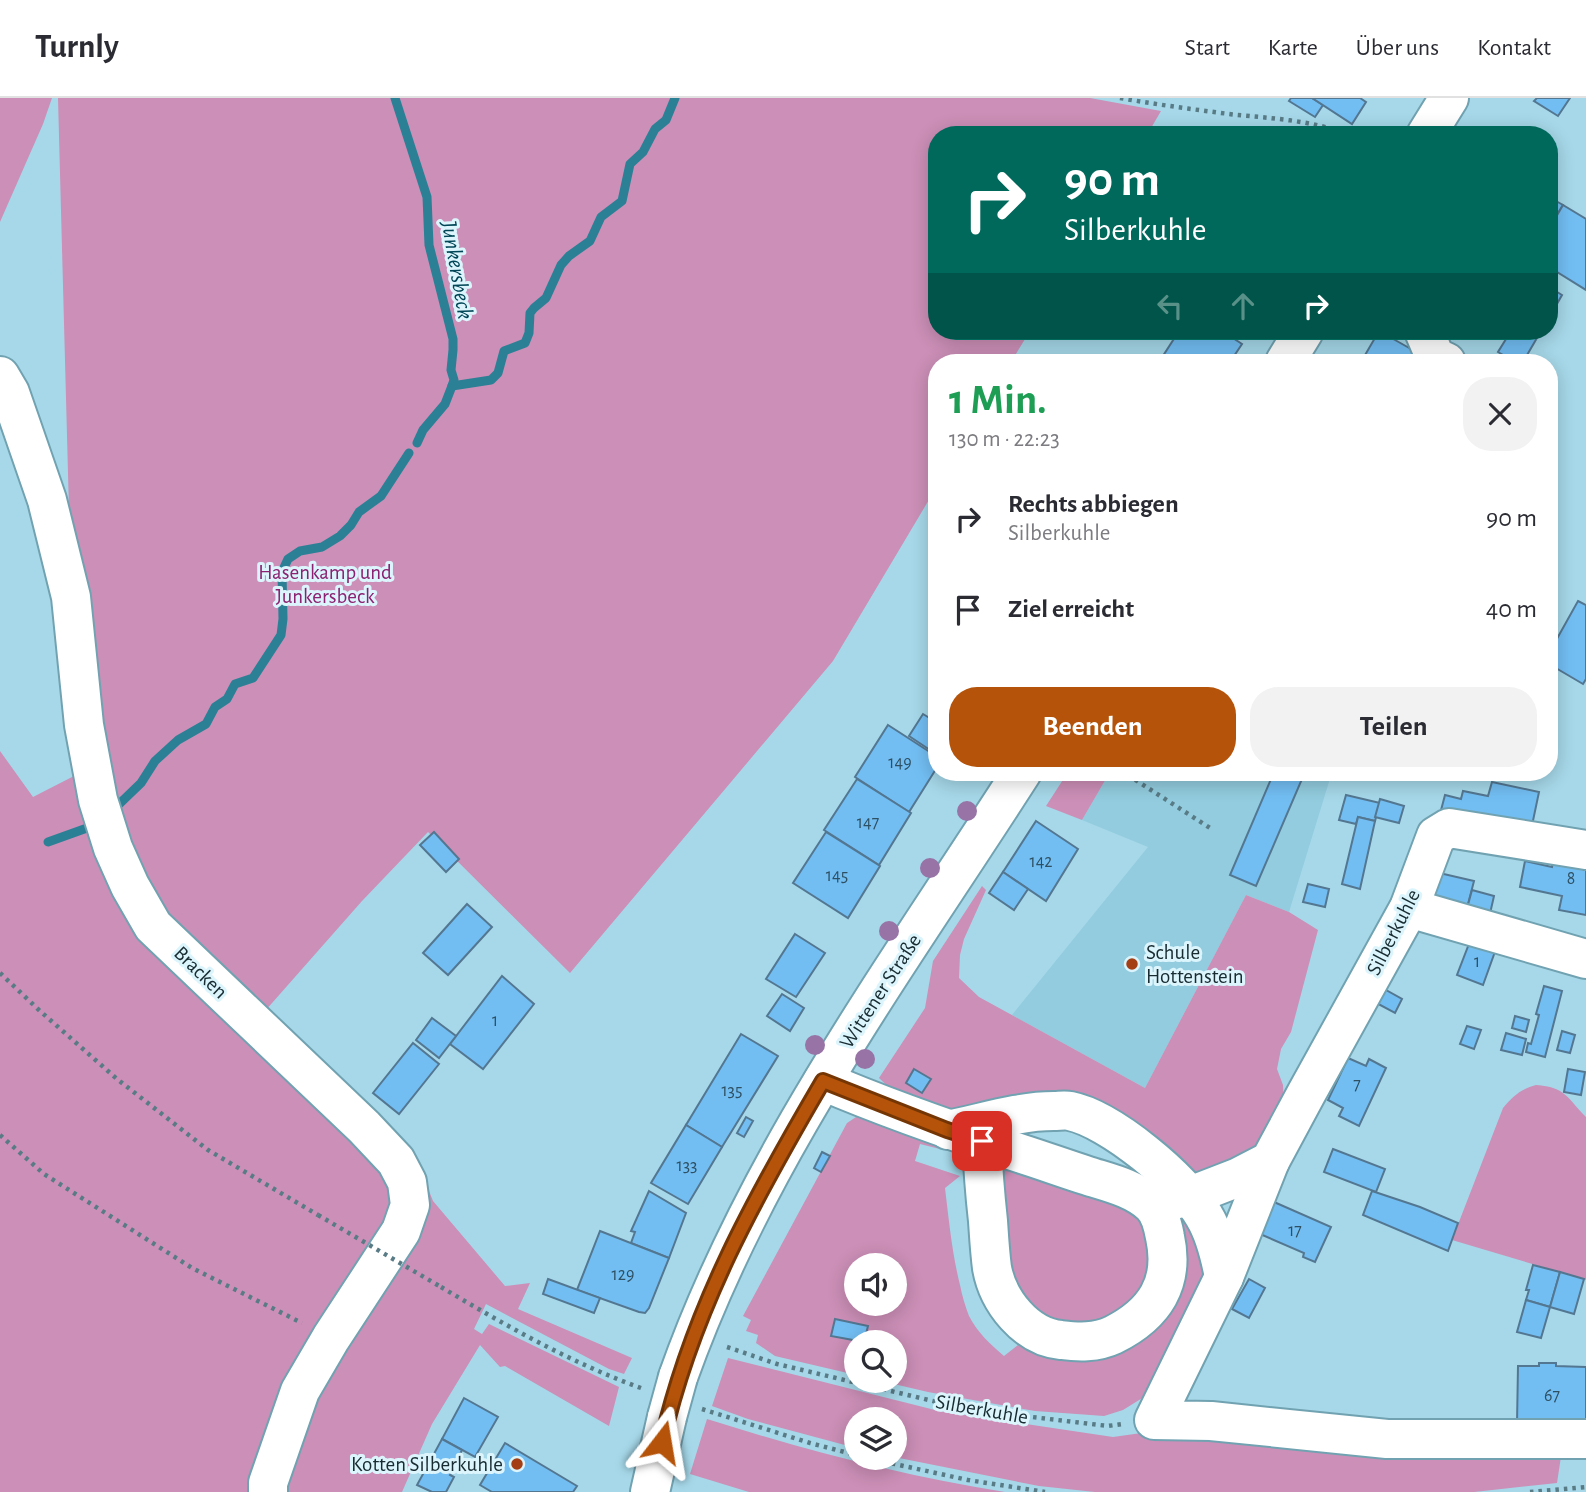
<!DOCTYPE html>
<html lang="de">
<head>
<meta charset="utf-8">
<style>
	:root { --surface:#fff; --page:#f2f2f3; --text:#2b2b33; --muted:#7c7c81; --line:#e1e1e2; --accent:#b45309 }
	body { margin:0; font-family:"Alegreya Sans",sans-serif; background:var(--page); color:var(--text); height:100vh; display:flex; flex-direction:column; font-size:26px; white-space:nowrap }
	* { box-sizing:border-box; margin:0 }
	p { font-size:23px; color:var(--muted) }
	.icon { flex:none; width:38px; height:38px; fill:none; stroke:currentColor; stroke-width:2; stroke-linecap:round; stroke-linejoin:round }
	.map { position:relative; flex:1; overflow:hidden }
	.sheet { position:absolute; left:928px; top:256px; width:630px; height:427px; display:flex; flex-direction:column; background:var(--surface); border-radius:28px; box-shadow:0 4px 18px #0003 }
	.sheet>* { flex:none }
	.top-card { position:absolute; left:928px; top:28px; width:630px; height:214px; border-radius:28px; box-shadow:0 4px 18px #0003; background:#00695c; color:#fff; overflow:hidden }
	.controls { position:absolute; left:844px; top:1155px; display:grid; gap:14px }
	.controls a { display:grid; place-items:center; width:63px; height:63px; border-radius:50%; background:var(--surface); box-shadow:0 4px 18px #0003; font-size:35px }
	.pin { position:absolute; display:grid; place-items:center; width:60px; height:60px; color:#fff; margin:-30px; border-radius:14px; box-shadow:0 4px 10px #0006 }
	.me { position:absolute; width:77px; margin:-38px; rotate:14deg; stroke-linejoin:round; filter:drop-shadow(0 0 5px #0008) }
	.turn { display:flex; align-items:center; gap:24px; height:147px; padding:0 21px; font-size:32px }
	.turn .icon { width:91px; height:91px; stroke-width:2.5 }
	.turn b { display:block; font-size:49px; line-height:60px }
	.lanes { display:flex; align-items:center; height:66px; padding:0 21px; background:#0003; justify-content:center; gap:35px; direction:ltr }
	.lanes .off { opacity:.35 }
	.round { display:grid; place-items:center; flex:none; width:74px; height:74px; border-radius:28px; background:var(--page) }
	.head { display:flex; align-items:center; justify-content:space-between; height:119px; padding:0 21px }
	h1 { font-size:42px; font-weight:700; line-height:52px; color:#1e9e55 }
	.action { display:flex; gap:14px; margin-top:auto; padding:14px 21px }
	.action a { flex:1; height:80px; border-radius:28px; background:var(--accent); color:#fff; font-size:28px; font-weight:700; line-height:80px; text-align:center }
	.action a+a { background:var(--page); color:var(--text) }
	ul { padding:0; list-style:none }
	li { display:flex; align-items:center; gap:21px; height:91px; padding:0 21px }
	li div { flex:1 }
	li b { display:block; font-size:26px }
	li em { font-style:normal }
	header { display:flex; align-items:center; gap:42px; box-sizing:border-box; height:98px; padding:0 35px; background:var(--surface); border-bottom:2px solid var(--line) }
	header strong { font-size:33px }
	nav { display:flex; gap:38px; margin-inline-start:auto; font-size:24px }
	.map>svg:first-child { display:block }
	.built { fill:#92ccde }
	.green { fill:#cc8fb7; fill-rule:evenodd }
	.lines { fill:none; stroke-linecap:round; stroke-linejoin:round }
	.stream { stroke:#2b8096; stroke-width:9 }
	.building { fill:#72bef3; stroke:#547791; stroke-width:2 }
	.minor-casing { stroke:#71a2b1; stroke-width:42 }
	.path { stroke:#597b86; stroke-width:4.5; stroke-dasharray:3.5 5; stroke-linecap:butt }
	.minor { stroke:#fff; stroke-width:38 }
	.minor-bridge-casing { stroke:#71a2b1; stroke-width:42; stroke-linecap:butt }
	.path-bridge { stroke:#597b86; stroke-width:4.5; stroke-dasharray:3.5 5; stroke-linecap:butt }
	.minor-bridge { stroke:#fff; stroke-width:38 }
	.tree { fill:#9773a6 }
	.route-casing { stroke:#753606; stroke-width:18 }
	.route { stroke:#b45309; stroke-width:12 }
	.poi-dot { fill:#a43e14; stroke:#dcf5fd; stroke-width:2.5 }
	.labels { text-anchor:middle; stroke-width:6; stroke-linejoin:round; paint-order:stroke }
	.number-label { font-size:18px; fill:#2e5062 }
	.park-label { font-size:21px; fill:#8b2170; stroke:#dcf5fd }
	.street-label { font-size:21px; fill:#172b31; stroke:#dcf5fd }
	.poi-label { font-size:21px; fill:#172b31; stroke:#dcf5fd; text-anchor:start }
	.water-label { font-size:23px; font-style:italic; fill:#004555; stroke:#dcf5fd }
</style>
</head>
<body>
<header>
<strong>Turnly</strong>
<nav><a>Start</a><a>Karte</a><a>Über uns</a><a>Kontakt</a></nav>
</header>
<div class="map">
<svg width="1586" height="1394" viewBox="0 0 1586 1394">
	<rect width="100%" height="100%" fill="#a6d8e9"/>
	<polygon class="built" points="1110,674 1332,674 1289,814 1246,797 1145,990 1012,917 1148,749 1082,722"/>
	<g class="green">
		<polygon points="0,0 52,0 43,26 0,124"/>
		<polygon points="58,0 1090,0 1161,13 1147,37 936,37 936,233 1030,233 1011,264 936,264 936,390 833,563 570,875 428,734 362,803 265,913 423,1078 433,1103 505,1188 530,1185 518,1211 632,1260 624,1276 609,1271 486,1206 474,1231 482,1236 489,1226 619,1289 609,1328 505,1268 500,1269 480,1247 432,1326 402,1394 0,1394 0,653 33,699 74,678 70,450"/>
		<polygon points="1068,674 1110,674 1082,722 1046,708"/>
		<polygon points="982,788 986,792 964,841 960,857 959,880 979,899 1145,990 1246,797 1289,814 1318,832 1291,934 1281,951 1277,971 1283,987 1284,1009 1251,1059 1198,1084 1131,1029 934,1010 896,996 879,980 925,910 933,863"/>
		<path d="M1536,987C1566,989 1567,1000 1586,1019V1182L1452,1142L1503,1010C1513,998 1521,991 1536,987Z"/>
		<path d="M865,1017L922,1041L940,1051L920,1046L915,1063L960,1078L945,1090C949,1123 952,1155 960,1187C962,1197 965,1208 969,1218C977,1234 991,1247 1004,1258L1023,1243L1114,1251L1176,1111L1215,1163L1144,1299L1123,1312L1104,1318L1035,1313L928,1294L881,1283H894V1244H856V1277L775,1258L756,1245L758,1237L746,1233L751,1222L743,1218L847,1025L856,1019ZM856,1167H894V1206H856Z"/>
		<polygon points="1015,1066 1140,1116 1155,1150 1143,1199 1108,1226 1060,1232 1013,1194 1003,1075 1007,1068"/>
		<polygon points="728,1260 939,1313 1113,1339 1163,1332 1562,1352 1557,1385 1474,1394 1095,1394 1039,1388 894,1359 894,1321 856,1321 856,1350 748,1321 712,1308"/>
		<path d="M707,1321C805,1352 904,1378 1005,1394H749L690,1376Z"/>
	</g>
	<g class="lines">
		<g class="stream">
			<polyline points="395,0 427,99 429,147 453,241 453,252 451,272 454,282 452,288 445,306 423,332 417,345"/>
			<polyline points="452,288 491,282 498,275 504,253 525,245 529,235 530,215 534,210 546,200 561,167 569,158 590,143 601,119 622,103 630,66 643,54 655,31 666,22 675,0"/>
			<polyline points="114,711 141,685 155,663 178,642 206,626 215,609 227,601 235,586 253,580 281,537 283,521 282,474 288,461 300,453 322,449 340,438 351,427 359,414 381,398 409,355"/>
			<polyline points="48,744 87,730"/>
		</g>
	</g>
	<g class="building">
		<polygon points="1291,0 1312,0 1323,7 1315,19 1289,3"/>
		<polygon points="1312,0 1360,0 1366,4 1352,26"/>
		<polygon points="1537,0 1570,0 1558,18 1534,3"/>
		<polygon points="1549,99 1563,107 1551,127 1549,126"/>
		<polygon points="1563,107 1586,121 1586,192 1549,169 1549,131"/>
		<polygon points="1549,189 1562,197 1549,220"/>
		<polygon points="1179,233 1187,236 1189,233 1222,233 1242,246 1230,264 1166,264 1161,261"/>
		<polygon points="1379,233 1427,260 1424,264 1361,264"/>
		<polygon points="1511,233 1541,233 1523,264 1515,264 1498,254"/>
		<polygon points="1578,503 1586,507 1586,581 1583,586 1549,566 1549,555"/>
		<polygon points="923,616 936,624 936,656 909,638"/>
		<polygon points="888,627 936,658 936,671 909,714 855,679"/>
		<polygon points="1274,674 1305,674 1256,788 1230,777"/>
		<polygon points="857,681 911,715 879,767 824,732"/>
		<polygon points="1492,684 1539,694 1530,737 1440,716 1445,697 1461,701 1463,693 1488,698"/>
		<polygon points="1346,697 1380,705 1375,723 1358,719 1356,726 1339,722"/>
		<polygon points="1380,701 1404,708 1399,725 1375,719"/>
		<polygon points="1358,719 1375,723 1360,791 1342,786"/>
		<polygon points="1036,723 1078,751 1046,803 1003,774"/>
		<polygon points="434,734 459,761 446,774 420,747"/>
		<polygon points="826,734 880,768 848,820 793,785"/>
		<polygon points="1555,753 1586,759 1584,772 1586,772 1586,817 1559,812 1562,798 1520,789 1525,763 1552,769"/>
		<polygon points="1003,774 1028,791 1014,812 989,795"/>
		<polygon points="1435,774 1474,783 1466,814 1421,803"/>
		<polygon points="1308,786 1329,791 1325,809 1303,804"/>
		<polygon points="1472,792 1494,798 1489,820 1466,814"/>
		<polygon points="467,806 492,829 448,877 423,855"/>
		<polygon points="795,836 825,855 796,899 766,881"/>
		<polygon points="1472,838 1497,848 1483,887 1457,877"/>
		<polygon points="502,878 534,906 483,971 450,946"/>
		<polygon points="1377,887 1402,901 1395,915 1369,901"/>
		<polygon points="1544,888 1562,893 1545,959 1526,954 1528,945 1531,946 1539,917 1536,916"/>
		<polygon points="782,896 804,910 790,933 767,918"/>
		<polygon points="1515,918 1529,922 1526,934 1512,930"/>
		<polygon points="432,920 456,938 439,960 416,942"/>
		<polygon points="1467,928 1481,932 1474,951 1460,946"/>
		<polygon points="1562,933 1575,937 1570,955 1557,952"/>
		<polygon points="1506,935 1526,941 1522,957 1501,952"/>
		<polygon points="741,936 778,958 722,1049 686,1027"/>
		<polygon points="413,945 439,966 399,1016 373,995"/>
		<polygon points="1348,960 1366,968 1369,961 1386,970 1359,1028 1339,1018 1343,1010 1328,1002"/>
		<polygon points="914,971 931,981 922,995 906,985"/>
		<polygon points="1568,971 1585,974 1581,997 1564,994"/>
		<polygon points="746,1019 753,1023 744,1039 737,1035"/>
		<polygon points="686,1027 722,1049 688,1106 651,1085"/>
		<polygon points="1333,1051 1385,1071 1376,1094 1324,1074"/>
		<polygon points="822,1054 830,1058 821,1074 814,1070"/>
		<polygon points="649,1093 686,1115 669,1160 631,1145 635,1134 631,1133"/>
		<polygon points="1372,1093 1420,1109 1458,1125 1448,1153 1363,1117"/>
		<polygon points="1274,1104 1331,1129 1315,1164 1303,1159 1304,1155 1260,1136"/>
		<polygon points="600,1133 669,1160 649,1210 645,1215 639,1214 577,1192"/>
		<polygon points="1533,1167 1560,1174 1550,1209 1526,1202 1529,1192 1526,1192"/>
		<polygon points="1560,1174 1584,1181 1574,1216 1550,1209"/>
		<polygon points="548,1181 600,1200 594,1215 543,1196"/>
		<polygon points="1249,1181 1265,1190 1249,1220 1232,1211"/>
		<polygon points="1526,1202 1550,1209 1541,1240 1517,1234"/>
		<polygon points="835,1221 868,1228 864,1244 831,1238"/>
		<polygon points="1539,1265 1556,1265 1556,1268 1586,1269 1586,1328 1517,1326 1518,1268 1539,1268"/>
		<polygon points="464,1300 498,1319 475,1359 442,1341"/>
		<polygon points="442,1341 462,1352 450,1377 454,1379 446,1394 432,1394 417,1387"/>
		<polygon points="505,1345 577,1388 573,1394 492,1394 480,1387"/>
	</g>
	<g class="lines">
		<defs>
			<g id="minor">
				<polyline points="1426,37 1449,0"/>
				<polyline points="1424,233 1435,259 1446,264"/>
				<polyline points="1285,264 1304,233"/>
				<polyline points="0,278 10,295 47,402 71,499 84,627 98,702 113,750 130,788 153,828 364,1029 396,1063 407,1084 410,1107 401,1133 331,1240 300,1293 268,1385 268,1394"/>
				<polyline points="1409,810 1586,861"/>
				<path d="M823,983C888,1011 955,1034 1022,1056C1044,1063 1066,1071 1088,1078C1110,1085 1133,1090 1151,1106C1159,1113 1163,1128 1165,1139C1175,1185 1155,1216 1113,1237C1096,1245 1078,1244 1061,1242C1026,1239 998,1203 992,1170C990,1155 989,1138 988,1123C985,1096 983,1070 982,1043"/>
				<path d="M948,1032C983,1025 1018,1013 1054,1013C1059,1013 1065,1012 1070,1013C1110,1021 1184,1082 1204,1118C1215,1136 1220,1158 1224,1179"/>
				<polyline points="1270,1063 1224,1179 1154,1322 1211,1323 1387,1341 1586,1341"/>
				<polyline points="1153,1107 1190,1098 1239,1079 1270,1063 1306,996 1409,810 1436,738 1449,730 1586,752"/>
				<path d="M678,1279C756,1059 897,869 1022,674"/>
				<polyline points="650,1394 667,1319"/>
			</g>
		</defs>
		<use href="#minor" class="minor-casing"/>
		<g class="path">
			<path d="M1120,0C1159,7 1198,12 1237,17C1271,20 1317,23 1348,37"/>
			<polyline points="1135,674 1134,681 1210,730"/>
			<polyline points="0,875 40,913 117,981 208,1052 318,1117"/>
			<polyline points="0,1037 44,1076 192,1170 302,1225"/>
			<path d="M441,1189C505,1227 571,1265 641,1290"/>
			<polyline points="727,1249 777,1266 933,1303 1032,1319 1108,1328 1122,1326"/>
			<polyline points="702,1311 810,1345 856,1357"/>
			<polyline points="867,1360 968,1382 1045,1394"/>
			<polyline points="1530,1394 1586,1389"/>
		</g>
		<use href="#minor" class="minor"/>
		<defs>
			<polyline id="minor-bridge" points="667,1319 678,1279"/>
		</defs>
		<use href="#minor-bridge" class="minor-bridge-casing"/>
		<polyline class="path-bridge" points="318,1117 441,1189"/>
		<use href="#minor-bridge" class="minor-bridge"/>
	</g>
	<g class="tree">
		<circle cx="967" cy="713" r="10"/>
		<circle cx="930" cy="770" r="10"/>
		<circle cx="889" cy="833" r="10"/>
		<circle cx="815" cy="947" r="10"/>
		<circle cx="865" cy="961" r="10"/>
	</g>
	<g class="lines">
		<defs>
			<path id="route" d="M662,1344C692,1212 755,1099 823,983L947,1032L982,1043"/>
		</defs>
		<use href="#route" class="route-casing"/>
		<use href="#route" class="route"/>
	</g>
	<g class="poi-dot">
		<circle cx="1132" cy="866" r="7"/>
		<circle cx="517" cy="1366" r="7"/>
	</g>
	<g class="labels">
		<g class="number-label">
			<text x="900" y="670">149</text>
			<text x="868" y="730">147</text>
			<text x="1041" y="769">142</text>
			<text x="837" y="783">145</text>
			<text x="1571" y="786">8</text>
			<text x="1477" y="869">1</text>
			<text x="495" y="928">1</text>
			<text x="1357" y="992">7</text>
			<text x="732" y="998">135</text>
			<text x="687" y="1073">133</text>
			<text x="1295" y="1138">17</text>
			<text x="623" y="1182">129</text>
			<text x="1552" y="1303">67</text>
		</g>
		<g class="park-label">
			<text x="325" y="481">Hasenkamp und<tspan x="325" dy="24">Junkersbeck</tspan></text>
		</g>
		<g class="street-label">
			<text transform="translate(1393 834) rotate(-63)" y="7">Silberkuhle</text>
			<text transform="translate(201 874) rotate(44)" y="7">Bracken</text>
			<text transform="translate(880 893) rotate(-57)" y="7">Wittener Straße</text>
			<text transform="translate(982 1311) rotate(10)" y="7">Silberkuhle</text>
		</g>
		<g class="poi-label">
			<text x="1146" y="861">Schule<tspan x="1146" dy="24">Hottenstein</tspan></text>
			<text x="503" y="1373" text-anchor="end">Kotten Silberkuhle</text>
		</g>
		<g class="water-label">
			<text transform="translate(458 172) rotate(80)" y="8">Junkersbeck</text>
		</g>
	</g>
</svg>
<div class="controls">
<a><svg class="icon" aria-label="sound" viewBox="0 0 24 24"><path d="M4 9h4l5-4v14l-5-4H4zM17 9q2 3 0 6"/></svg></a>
<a><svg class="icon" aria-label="search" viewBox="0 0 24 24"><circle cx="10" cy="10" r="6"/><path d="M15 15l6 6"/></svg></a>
<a><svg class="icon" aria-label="layers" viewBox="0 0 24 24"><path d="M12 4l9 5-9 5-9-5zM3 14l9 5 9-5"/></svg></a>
</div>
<div class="pin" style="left:982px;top:1043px;background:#d93025"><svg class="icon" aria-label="arrive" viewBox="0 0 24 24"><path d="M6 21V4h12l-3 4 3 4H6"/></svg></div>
<svg class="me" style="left:662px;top:1344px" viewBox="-20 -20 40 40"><path d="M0-17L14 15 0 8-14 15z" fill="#b45309" stroke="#fff" stroke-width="4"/></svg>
<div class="top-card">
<div class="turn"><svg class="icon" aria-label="right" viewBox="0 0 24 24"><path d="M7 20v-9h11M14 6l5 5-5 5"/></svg><div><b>90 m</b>Silberkuhle</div></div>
<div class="lanes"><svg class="icon off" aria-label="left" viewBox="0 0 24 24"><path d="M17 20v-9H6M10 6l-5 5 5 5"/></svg><svg class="icon off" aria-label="ahead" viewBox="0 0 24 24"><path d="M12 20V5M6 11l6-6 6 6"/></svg><svg class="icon" aria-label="right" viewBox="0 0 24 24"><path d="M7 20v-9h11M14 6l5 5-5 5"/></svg></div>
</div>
<section class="sheet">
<div class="head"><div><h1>1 Min.</h1><p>130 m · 22:23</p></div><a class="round"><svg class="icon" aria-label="close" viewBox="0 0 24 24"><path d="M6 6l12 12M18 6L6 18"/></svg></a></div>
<ul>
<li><svg class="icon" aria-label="right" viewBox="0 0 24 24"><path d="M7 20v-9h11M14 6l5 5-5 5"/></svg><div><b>Rechts abbiegen</b><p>Silberkuhle</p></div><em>90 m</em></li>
<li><svg class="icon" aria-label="arrive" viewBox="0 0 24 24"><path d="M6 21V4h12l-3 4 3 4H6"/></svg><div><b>Ziel erreicht</b></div><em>40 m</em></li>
</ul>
<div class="action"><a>Beenden</a><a>Teilen</a></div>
</section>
</div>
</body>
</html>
